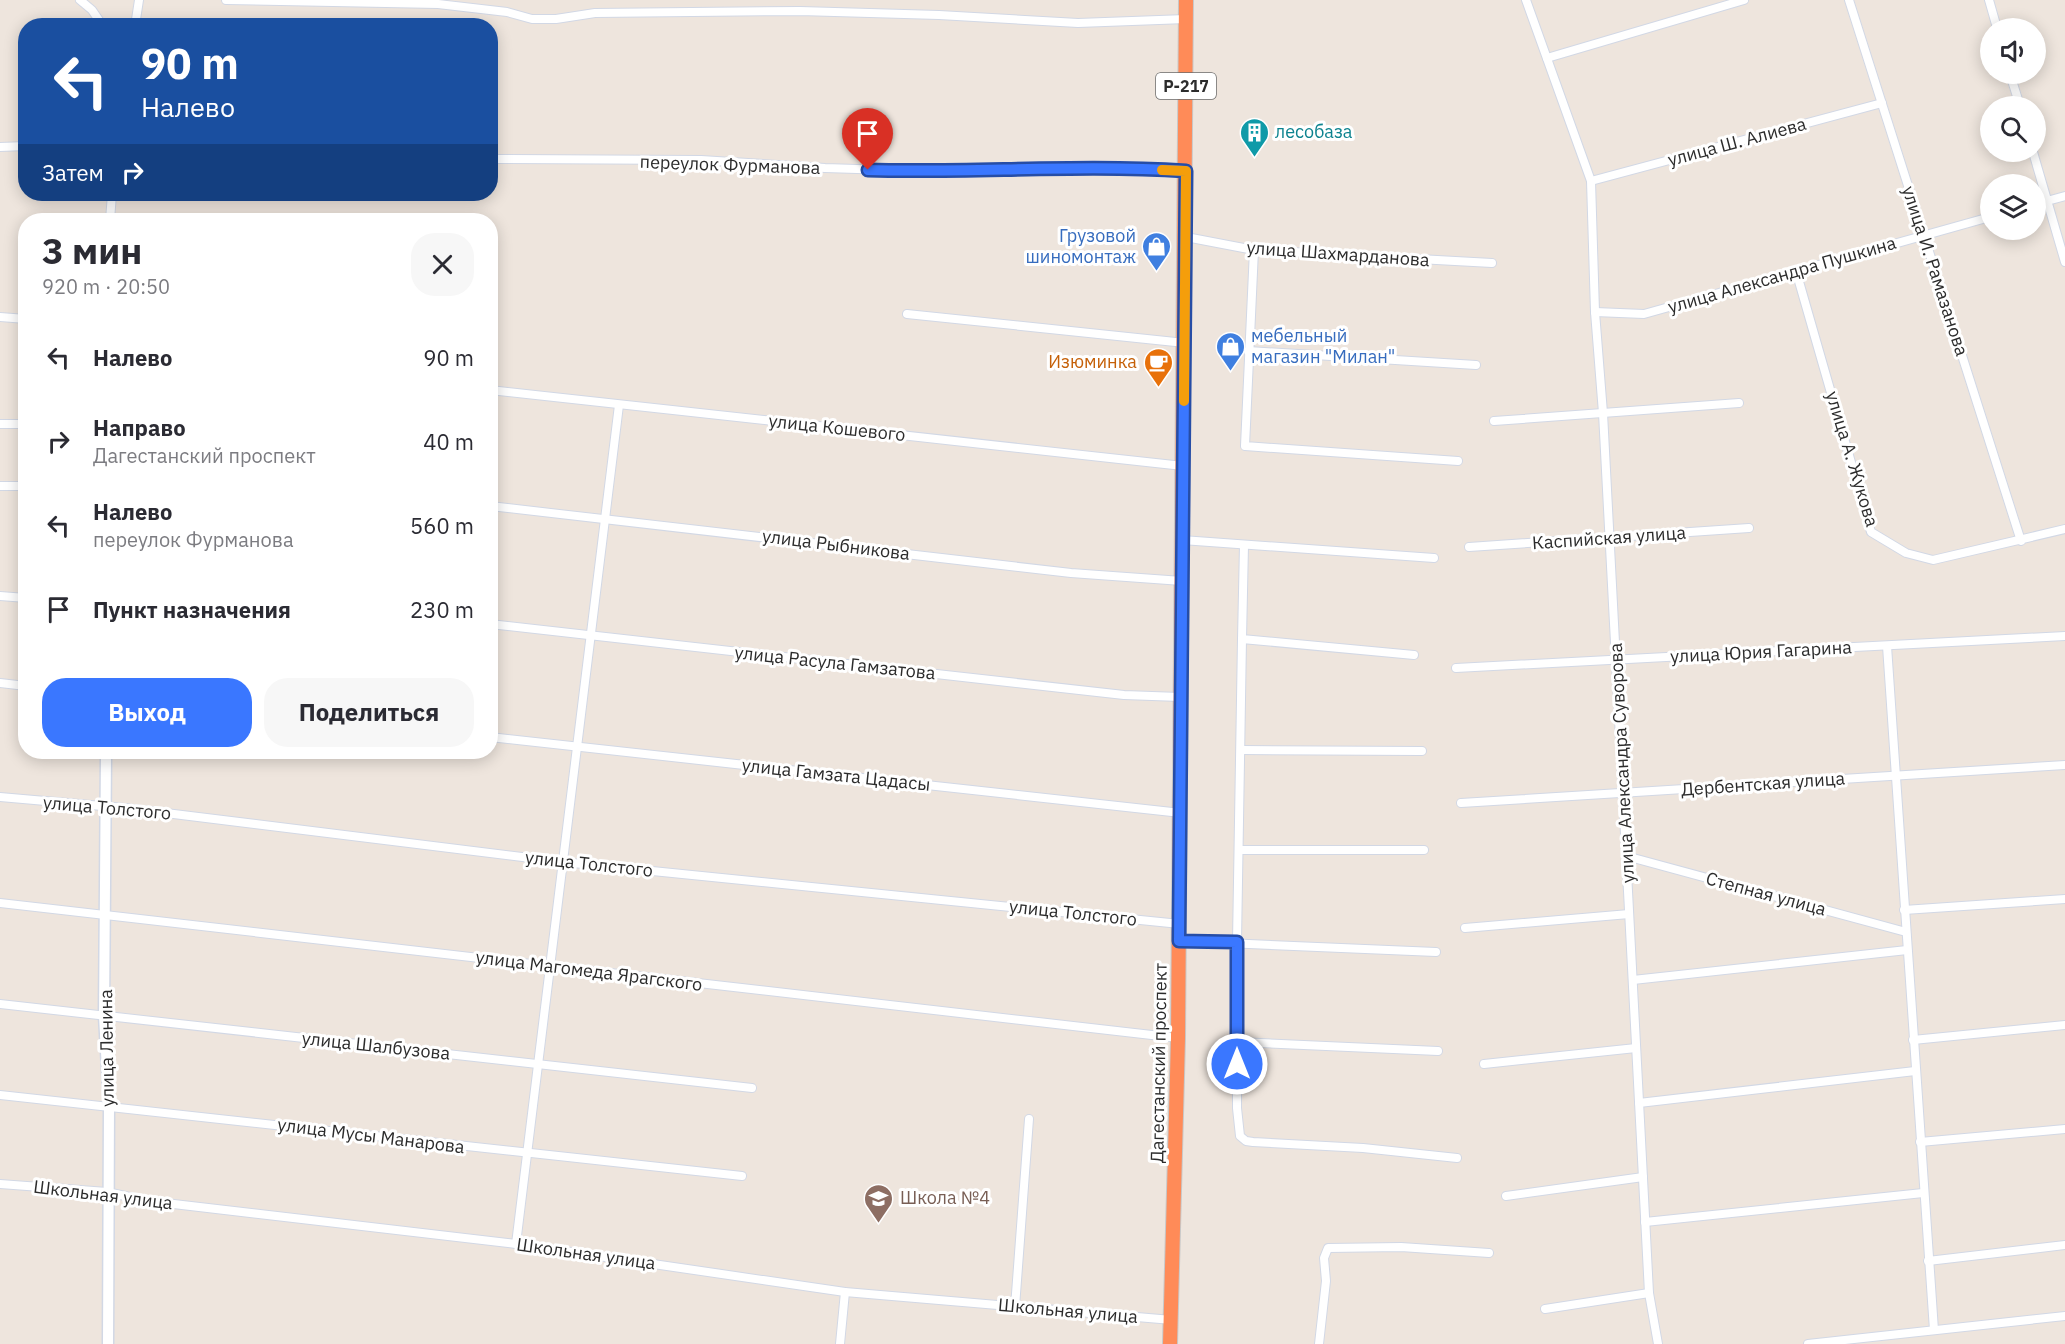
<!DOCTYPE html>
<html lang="ru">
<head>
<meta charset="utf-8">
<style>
	:root { --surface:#fff; --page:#f7f7f7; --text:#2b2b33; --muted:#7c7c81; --accent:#3a77ff }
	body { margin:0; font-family:"IBM Plex Sans",sans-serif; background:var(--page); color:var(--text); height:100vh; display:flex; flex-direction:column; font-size:22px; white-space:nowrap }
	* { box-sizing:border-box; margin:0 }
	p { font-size:20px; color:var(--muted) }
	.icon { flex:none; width:33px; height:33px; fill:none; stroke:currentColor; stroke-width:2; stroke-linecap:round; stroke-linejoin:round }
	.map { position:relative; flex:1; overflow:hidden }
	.sheet { position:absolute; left:18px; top:213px; width:480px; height:546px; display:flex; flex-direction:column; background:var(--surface); border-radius:24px; box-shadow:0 3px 15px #0003 }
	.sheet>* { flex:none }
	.banner { position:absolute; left:18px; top:18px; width:480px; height:183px; border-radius:24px; box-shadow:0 3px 15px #0003; background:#1a4fa0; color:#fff; overflow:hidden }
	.fabs { position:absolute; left:1980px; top:18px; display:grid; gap:12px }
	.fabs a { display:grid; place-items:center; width:66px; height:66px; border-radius:50%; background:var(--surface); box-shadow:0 3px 15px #0003; font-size:30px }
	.pin { position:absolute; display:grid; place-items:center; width:51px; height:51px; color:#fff; margin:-62px -26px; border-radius:50% 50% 50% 0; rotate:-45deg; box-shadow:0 0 6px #0007 }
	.pin .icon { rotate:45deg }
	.me { position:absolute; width:66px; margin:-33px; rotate:0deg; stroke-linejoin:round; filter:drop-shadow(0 0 4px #0008) }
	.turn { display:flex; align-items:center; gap:21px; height:126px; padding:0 24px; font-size:27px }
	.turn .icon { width:78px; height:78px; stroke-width:2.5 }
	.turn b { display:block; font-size:42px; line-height:51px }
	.then { display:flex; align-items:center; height:57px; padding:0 24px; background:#0003; gap:12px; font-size:22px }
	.round { display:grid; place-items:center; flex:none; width:63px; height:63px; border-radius:24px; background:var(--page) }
	.head { display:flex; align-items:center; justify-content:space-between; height:102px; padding:0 24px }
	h1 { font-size:36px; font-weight:700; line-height:45px }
	.cta { display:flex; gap:12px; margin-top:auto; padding:12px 24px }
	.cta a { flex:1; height:69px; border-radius:24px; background:var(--accent); color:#fff; font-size:24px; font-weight:700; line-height:69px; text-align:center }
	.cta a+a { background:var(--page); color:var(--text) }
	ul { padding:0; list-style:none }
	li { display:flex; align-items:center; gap:18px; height:84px; padding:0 24px }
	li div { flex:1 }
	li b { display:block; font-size:22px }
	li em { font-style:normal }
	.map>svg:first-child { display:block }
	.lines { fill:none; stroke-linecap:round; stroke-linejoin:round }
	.street-casing { stroke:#d2d8e5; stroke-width:10 }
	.secondary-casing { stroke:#d2d8e5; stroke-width:13 }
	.highway-casing { stroke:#c8c8c8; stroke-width:16 }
	.street { stroke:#fff; stroke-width:8 }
	.secondary { stroke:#fff; stroke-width:10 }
	.highway { stroke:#ff8b58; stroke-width:14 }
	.route-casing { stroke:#264da6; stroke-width:15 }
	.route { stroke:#3a77ff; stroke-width:10 }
	.slow { stroke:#f59e0b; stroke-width:10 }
	.labels { text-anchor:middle; stroke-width:6; stroke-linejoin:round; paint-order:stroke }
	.shield { fill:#fff; stroke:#6b6b6b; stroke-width:1.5 }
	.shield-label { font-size:16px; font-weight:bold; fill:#2c2c2c }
	.culture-label { font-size:18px; fill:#0d838f; stroke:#fff; text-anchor:start }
	.street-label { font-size:18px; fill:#2c2c2c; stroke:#fff }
	.shop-label { font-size:18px; fill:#366cbe; stroke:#fff; text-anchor:end }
	.food-label { font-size:18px; fill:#c56008; stroke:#fff; text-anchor:end }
	.education-label { font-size:18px; fill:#785e54; stroke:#fff; text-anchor:start }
</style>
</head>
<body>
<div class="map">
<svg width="2065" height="1344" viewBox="0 0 2065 1344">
	<rect width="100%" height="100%" fill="#eee5dd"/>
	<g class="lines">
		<defs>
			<g id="street">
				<polyline points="80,0 92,10 103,26"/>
				<polyline points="226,0 438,4 507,12 532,19 556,19 595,13 800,11 939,15 1078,23 1186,19"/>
				<polyline points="1526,0 1591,181 1595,312 1603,413 1649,1293 1658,1344"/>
				<polyline points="1849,0 2021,541"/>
				<polyline points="1989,0 1997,28"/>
				<polyline points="135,26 139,0"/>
				<polyline points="1547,58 1744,0"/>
				<polyline points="2010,74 2020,106"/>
				<polyline points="0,147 26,146"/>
				<polyline points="2033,152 2065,262"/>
				<polyline points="490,159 701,160 825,168 952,172 1086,166 1186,171"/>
				<polyline points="1591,181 1882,103"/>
				<polyline points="2036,204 2065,196"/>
				<polyline points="110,220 112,194"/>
				<polyline points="1186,237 1254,250 1492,263"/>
				<polyline points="1254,250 1245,446 1458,461"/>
				<polyline points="1796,271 1871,532 1906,553 1933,560 2065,529"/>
				<polyline points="1595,312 1644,314 1990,217"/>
				<polyline points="907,314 1185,343"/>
				<polyline points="0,317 26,319"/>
				<polyline points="1248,351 1476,365"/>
				<polyline points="490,390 1183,466"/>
				<polyline points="1494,421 1739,403"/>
				<polyline points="0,424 26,424"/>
				<polyline points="0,486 26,486"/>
				<polyline points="490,506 1071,573 1182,581"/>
				<polyline points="1182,540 1434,558"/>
				<polyline points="1244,545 1242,639 1414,655"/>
				<polyline points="1469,547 1749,528"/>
				<polyline points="0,596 26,598"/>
				<polyline points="490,624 1124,695 1180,697"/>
				<polyline points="1242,639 1237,942 1237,1108 1240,1136 1246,1141 1253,1142 1363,1148 1457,1158"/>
				<polyline points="1887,646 1934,1330"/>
				<polyline points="1456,668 2065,636"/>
				<polyline points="0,683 26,686"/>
				<polyline points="490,737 1181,813"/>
				<polyline points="1242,750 1422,751"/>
				<polyline points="0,797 125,808 563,862 1180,924"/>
				<polyline points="1461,803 2065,765"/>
				<polyline points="1239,850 1424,850"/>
				<polyline points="1626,856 1906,932"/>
				<polyline points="0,903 1178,1038"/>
				<polyline points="1904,910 2065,899"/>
				<polyline points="1465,928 1629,914"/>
				<polyline points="1179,941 1436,952"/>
				<polyline points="1633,980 1907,950"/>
				<polyline points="0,1004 752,1088"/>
				<polyline points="1913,1040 2065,1025"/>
				<polyline points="1237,1042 1438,1051"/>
				<polyline points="1484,1064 1636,1048"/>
				<polyline points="0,1095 742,1176"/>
				<polyline points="1639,1103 1915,1071"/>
				<polyline points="1920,1142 2065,1129"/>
				<polyline points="0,1184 107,1192 148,1201 516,1244 845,1292 1172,1320"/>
				<polyline points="1506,1196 1643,1177"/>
				<polyline points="1645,1222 1923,1193"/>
				<polyline points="516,1244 619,405"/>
				<polyline points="1928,1261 2065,1245"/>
				<polyline points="1015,1307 1029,1119"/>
				<polyline points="1545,1309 1649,1293"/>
				<polyline points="840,1344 845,1292"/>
				<polyline points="1319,1344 1326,1281 1324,1258 1328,1248 1401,1247 1489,1253"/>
				<polyline points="1808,1344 2065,1316"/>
			</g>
			<polyline id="secondary" points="106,752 104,1016 109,1105 108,1344"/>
			<polyline id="highway" points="1170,1344 1178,1038 1186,0"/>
		</defs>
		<use href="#street" class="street-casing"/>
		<use href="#secondary" class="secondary-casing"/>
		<use href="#highway" class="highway-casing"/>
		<use href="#street" class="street"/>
		<use href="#secondary" class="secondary"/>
		<use href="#highway" class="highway"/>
	</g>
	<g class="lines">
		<defs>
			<path id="route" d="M868,170C974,173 1079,164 1186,171L1179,941L1237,942V1064"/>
		</defs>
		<use href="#route" class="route-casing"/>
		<use href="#route" class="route"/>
		<polyline class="slow" points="1162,170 1186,171 1184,401"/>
	</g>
	<defs>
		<symbol id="building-pin" viewBox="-11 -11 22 30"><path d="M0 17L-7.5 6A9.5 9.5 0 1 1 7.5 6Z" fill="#0f9aa8" stroke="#fff"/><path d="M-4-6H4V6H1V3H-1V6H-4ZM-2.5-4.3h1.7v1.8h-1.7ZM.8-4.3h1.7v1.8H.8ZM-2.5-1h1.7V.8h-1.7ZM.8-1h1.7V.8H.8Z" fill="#fff"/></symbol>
		<symbol id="shop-pin" viewBox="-11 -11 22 30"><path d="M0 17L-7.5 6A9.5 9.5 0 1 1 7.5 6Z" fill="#3f7fe0" stroke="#fff"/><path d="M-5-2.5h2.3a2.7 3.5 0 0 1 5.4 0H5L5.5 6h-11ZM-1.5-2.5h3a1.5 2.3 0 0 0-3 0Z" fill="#fff"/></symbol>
		<symbol id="cafe-pin" viewBox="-11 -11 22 30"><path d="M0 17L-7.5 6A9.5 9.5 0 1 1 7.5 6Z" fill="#e8710a" stroke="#fff"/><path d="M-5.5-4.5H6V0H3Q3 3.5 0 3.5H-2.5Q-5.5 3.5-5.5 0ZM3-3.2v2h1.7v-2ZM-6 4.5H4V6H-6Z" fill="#fff"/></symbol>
		<symbol id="school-pin" viewBox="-11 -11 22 30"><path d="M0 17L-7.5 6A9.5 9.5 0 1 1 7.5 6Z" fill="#8d6e63" stroke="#fff"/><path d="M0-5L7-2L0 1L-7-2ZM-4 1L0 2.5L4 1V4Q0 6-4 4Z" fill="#fff"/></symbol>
	</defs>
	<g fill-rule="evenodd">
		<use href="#building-pin" x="1238" y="116" width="33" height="45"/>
		<use href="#shop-pin" x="1140" y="230" width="33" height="45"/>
		<use href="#shop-pin" x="1214" y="330" width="33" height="45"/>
		<use href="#cafe-pin" x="1142" y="346" width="33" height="45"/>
		<use href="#school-pin" x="862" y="1182" width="33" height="45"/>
	</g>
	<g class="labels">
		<rect class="shield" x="1156" y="73" width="60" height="26" rx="4.5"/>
		<g class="shield-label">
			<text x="1186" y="92">Р-217</text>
		</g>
		<g class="culture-label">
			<text x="1275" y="138">лесобаза</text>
		</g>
		<g class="street-label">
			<text transform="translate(1737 142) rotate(-15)" y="6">улица Ш. Алиева</text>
			<text transform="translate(730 165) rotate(2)" y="6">переулок Фурманова</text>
			<text transform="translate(1338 254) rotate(4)" y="6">улица Шахмарданова</text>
			<text transform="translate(1935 271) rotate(72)" y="6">улица И. Рамазанова</text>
			<text transform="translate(1782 275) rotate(-16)" y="6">улица Александра Пушкина</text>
			<text transform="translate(837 428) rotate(6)" y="6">улица Кошевого</text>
			<text transform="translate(1852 459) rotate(73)" y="6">улица А. Жукова</text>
			<text transform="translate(1609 538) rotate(-4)" y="6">Каспийская улица</text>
			<text transform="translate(836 545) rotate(7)" y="6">улица Рыбникова</text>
			<text transform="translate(1761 652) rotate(-3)" y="6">улица Юрия Гагарина</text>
			<text transform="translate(835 663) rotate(6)" y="6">улица Расула Гамзатова</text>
			<text transform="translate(1622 763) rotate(-93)" y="6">улица Александра Суворова</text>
			<text transform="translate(836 775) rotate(6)" y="6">улица Гамзата Цадасы</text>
			<text transform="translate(1763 784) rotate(-4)" y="6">Дербентская улица</text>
			<text transform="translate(107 808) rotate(5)" y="6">улица Толстого</text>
			<text transform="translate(589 864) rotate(6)" y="6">улица Толстого</text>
			<text transform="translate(1766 894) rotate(15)" y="6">Степная улица</text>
			<text transform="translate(1073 913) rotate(6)" y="6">улица Толстого</text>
			<text transform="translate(589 971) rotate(7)" y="6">улица Магомеда Ярагского</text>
			<text transform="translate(376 1046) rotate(6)" y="6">улица Шалбузова</text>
			<text transform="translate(107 1048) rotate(-91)" y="6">улица Ленина</text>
			<text transform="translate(1159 1063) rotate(-89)" y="6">Дагестанский проспект</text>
			<text transform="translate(371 1136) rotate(7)" y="6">улица Мусы Манарова</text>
			<text transform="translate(103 1195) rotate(7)" y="6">Школьная улица</text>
			<text transform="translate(586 1254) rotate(8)" y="6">Школьная улица</text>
			<text transform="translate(1068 1311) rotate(5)" y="6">Школьная улица</text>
		</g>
		<g class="shop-label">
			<text x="1136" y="242">Грузовой<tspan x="1136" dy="21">шиномонтаж</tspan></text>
			<text x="1251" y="342" text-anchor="start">мебельный<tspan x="1251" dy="21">магазин "Милан"</tspan></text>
		</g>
		<g class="food-label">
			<text x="1137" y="368">Изюминка</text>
		</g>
		<g class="education-label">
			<text x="900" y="1204">Школа №4</text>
		</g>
	</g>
</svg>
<div class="fabs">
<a><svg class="icon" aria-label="sound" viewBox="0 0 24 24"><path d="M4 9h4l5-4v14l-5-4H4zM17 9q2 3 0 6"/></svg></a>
<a><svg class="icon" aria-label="search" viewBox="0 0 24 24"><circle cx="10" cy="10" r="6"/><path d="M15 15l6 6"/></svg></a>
<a><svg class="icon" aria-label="layers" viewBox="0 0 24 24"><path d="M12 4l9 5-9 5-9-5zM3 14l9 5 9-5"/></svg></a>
</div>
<div class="pin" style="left:868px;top:170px;background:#d93025"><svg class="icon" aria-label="arrive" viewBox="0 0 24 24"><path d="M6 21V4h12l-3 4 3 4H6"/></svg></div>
<svg class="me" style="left:1237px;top:1064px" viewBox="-20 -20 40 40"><circle r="17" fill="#3a77ff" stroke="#fff" stroke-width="3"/><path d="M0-11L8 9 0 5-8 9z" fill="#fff"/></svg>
<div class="banner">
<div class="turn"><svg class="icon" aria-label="left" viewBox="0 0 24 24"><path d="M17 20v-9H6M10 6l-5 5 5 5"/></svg><div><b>90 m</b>Налево</div></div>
<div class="then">Затем<svg class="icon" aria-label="right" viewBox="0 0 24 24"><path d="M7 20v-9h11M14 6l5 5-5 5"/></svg></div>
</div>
<section class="sheet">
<div class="head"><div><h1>3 мин</h1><p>920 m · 20:50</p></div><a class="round"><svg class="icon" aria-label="close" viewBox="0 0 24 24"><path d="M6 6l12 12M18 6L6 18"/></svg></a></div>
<ul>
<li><svg class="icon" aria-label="left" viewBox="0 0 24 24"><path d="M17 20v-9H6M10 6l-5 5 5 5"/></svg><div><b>Налево</b></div><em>90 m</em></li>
<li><svg class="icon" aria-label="right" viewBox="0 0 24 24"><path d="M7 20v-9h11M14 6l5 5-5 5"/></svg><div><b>Направо</b><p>Дагестанский проспект</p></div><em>40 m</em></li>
<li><svg class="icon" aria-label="left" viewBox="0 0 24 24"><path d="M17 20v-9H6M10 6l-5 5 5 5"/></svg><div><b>Налево</b><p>переулок Фурманова</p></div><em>560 m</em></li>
<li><svg class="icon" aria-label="arrive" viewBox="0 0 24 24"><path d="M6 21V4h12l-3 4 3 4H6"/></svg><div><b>Пункт назначения</b></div><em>230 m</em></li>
</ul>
<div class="cta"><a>Выход</a><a>Поделиться</a></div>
</section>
</div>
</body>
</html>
